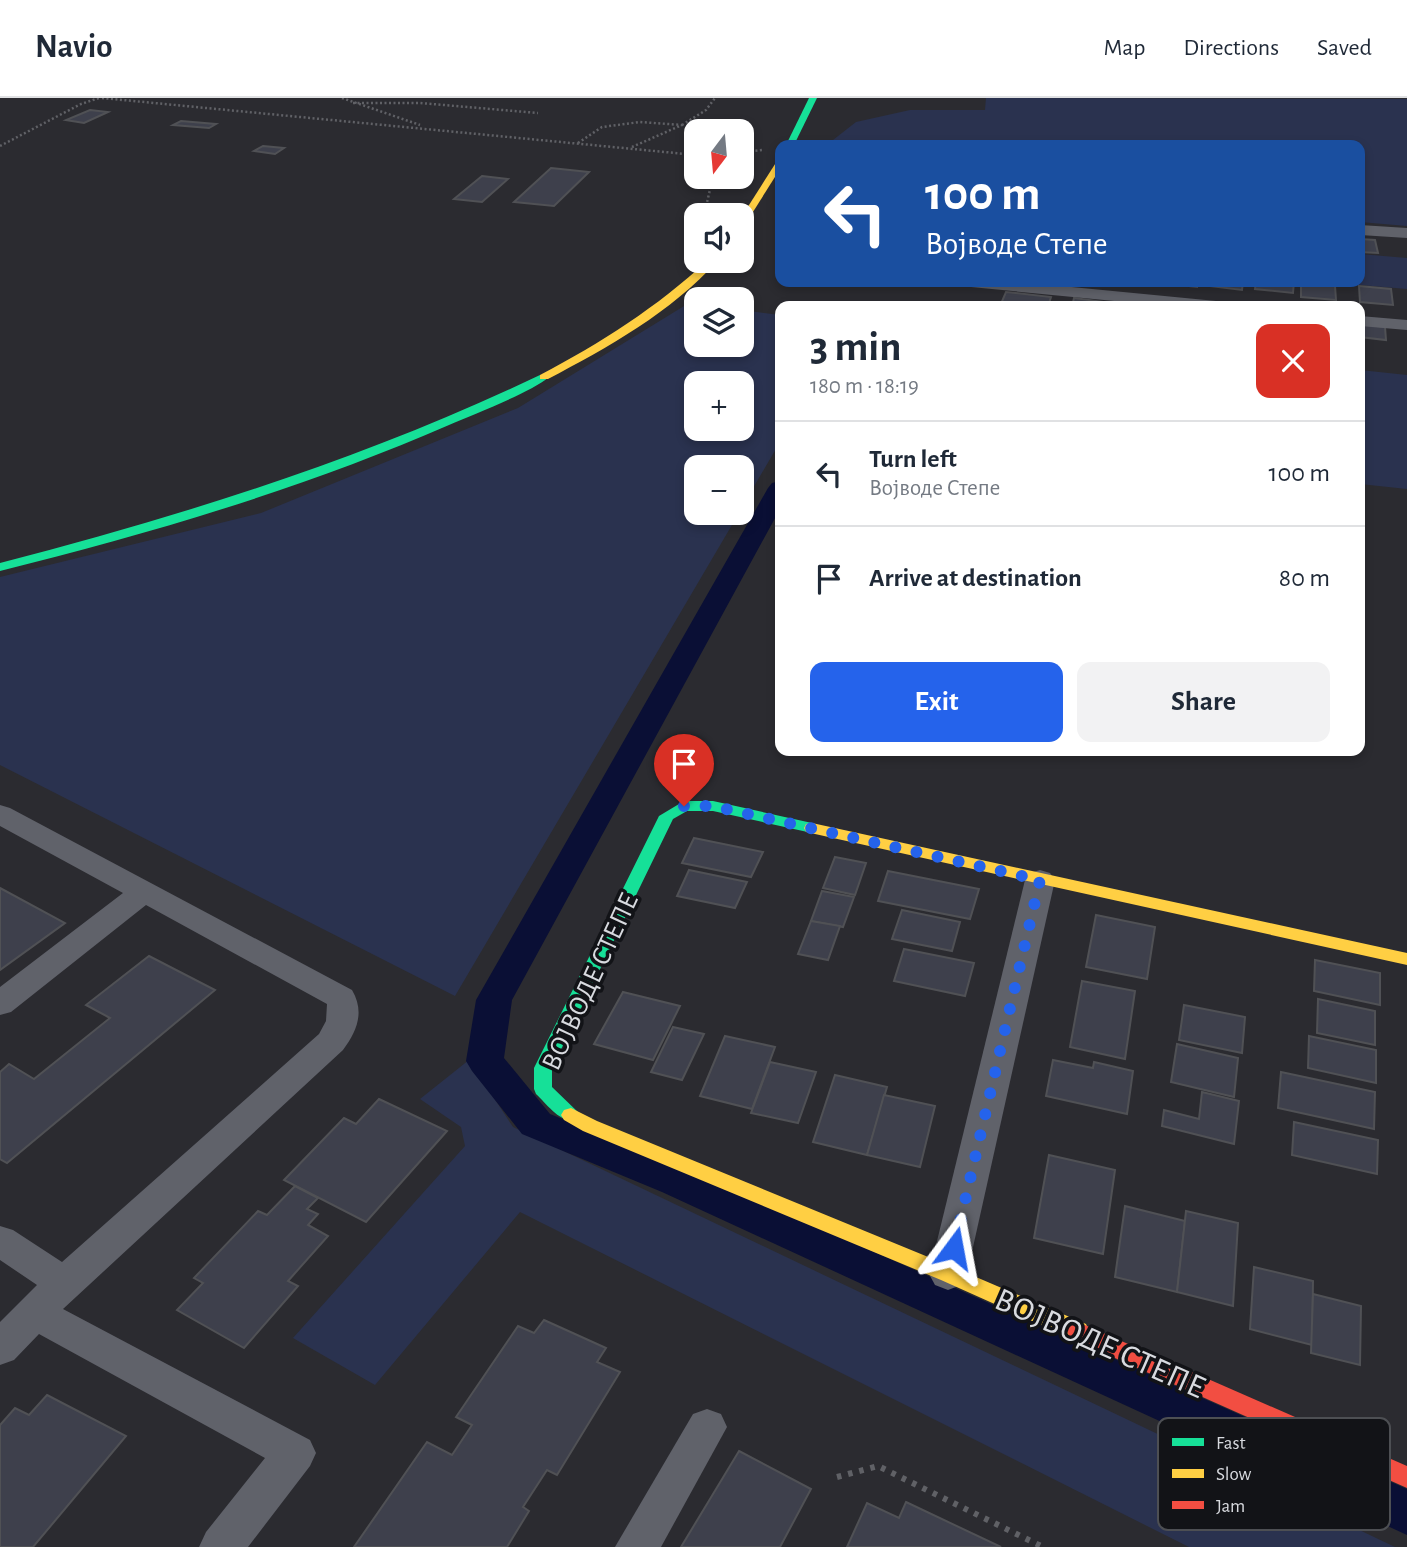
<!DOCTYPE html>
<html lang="en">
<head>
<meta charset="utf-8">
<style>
	:root { --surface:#fff; --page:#f2f2f3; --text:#1f2937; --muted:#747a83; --line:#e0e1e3; --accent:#2563eb }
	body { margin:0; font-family:"Alegreya Sans",sans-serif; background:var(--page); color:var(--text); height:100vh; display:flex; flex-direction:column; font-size:26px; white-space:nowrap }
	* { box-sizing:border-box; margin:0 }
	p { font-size:23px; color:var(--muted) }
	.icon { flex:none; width:38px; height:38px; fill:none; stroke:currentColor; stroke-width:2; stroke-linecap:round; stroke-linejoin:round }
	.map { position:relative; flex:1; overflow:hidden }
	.details { position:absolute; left:775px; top:203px; width:590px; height:455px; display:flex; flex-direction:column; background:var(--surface); border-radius:14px; box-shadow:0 4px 10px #0003 }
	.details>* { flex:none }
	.hud { position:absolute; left:775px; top:42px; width:590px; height:147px; border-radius:14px; box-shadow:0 4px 10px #0003; background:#1a4fa0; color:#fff; overflow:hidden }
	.needle { width:46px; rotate:196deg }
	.controls { position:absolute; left:684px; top:21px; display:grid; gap:14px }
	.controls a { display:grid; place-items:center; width:70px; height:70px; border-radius:14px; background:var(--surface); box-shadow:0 4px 10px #0003; font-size:35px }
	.pin { position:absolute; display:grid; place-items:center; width:60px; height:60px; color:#fff; margin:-72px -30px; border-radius:50% 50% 50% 0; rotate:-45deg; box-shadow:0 0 7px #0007 }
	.pin .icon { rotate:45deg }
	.me { position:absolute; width:77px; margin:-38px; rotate:13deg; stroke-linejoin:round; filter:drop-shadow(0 0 5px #0008) }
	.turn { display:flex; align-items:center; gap:24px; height:147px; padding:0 35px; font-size:32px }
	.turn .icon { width:91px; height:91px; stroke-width:2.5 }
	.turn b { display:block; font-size:49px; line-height:60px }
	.round { display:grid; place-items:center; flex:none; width:74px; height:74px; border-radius:14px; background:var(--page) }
	.overview { display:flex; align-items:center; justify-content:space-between; height:119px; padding:0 35px }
	h1 { font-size:42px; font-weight:700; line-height:52px }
	.cta { display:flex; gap:14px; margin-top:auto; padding:14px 35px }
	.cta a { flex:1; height:80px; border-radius:14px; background:var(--accent); color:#fff; font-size:28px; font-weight:700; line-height:80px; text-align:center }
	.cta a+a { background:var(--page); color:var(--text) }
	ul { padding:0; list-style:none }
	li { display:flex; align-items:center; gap:21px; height:105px; padding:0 35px; border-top:2px solid var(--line) }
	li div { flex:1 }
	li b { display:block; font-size:26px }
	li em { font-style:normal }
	header { display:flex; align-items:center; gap:42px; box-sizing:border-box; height:98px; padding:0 35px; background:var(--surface); border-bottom:2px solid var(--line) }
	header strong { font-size:33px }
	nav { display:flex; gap:38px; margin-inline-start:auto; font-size:24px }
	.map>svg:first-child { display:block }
	.green { fill:#2a324f; fill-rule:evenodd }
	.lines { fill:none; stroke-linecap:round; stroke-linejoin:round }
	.canal { fill:#0a0f35; fill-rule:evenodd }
	.building { fill:#3e404c; stroke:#505155; stroke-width:2 }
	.path-far1 { stroke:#606166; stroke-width:2.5; stroke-dasharray:2 2.5; stroke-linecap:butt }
	.path { stroke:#606166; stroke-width:6; stroke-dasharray:4.5 7; stroke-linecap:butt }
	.street { fill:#60626a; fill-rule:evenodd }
	.fast { fill:#16e098; fill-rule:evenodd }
	.slow { fill:#ffcf43; fill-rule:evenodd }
	.jam { fill:#f24e42; fill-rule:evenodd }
	.route { stroke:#2563eb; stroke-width:12; stroke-dasharray:0 21.6 }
	.labels { text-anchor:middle; stroke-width:7; stroke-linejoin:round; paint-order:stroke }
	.street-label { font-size:28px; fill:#d8dadf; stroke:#121317 }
	.near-street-label { font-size:33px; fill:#d8dadf; stroke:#121317 }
	.key { fill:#121317; stroke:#4d4f53; stroke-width:2 }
	.key-label { font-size:19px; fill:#d8dadf }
</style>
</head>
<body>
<header>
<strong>Navio</strong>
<nav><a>Map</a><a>Directions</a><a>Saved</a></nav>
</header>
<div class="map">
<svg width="1407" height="1449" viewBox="0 0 1407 1449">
	<rect width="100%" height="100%" fill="#2b2b30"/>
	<g class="green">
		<polygon points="986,0 1407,1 1407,128 1360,124 1360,47 834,47 833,42 856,24 910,12 985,12"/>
		<polygon points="1360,156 1407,160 1407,191 1326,184 1360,184"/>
		<path d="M689,205L696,206V247H742V212L780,217V344L742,409V369H696V415H739L455,898L0,667V479L261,415L518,310ZM696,285H742V331H696Z"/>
		<polygon points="1360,272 1407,277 1407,391 1360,386"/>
		<polygon points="469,962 513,1029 1395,1449 1189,1449 520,1114 375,1287 293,1240 465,1048 461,1029 420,1001"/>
	</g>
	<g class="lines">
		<polygon class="canal" points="780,383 780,411 512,902 504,960 550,1016 690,1072 1407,1391 1407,1437 662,1094 522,1036 472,973 466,963 476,902 768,390 772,385"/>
	</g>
	<g class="building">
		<polygon points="90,12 108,14 84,25 66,22"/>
		<polygon points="181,23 216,26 209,30 173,27"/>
		<polygon points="263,48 284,50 275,56 254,53"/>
		<polygon points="551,70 589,74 554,108 514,104"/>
		<polygon points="482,78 508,81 482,104 454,101"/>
		<polygon points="1360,141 1375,142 1378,155 1360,154"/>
		<polygon points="1151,184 1197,184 1197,189"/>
		<polygon points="1202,184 1243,184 1242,192 1201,187"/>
		<polygon points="1256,184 1294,184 1293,195 1255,191"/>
		<polygon points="1301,185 1335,188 1336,202 1301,199"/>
		<polygon points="1359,188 1391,191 1393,207 1360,204"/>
		<polygon points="1006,194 1051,199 1048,208 1000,208"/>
		<polygon points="1074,200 1104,204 1103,208 1072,208"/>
		<polygon points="1360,226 1385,229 1386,242 1360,239"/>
		<polygon points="694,740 763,754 751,779 682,765"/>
		<polygon points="835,759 866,765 855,797 823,790"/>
		<polygon points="689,772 747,784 735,810 677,798"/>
		<polygon points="888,773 979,791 970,821 878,803"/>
		<polygon points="0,790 65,825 0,872"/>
		<polygon points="822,793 854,799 843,829 811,823"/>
		<polygon points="902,812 960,824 952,853 892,841"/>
		<polygon points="1096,817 1155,829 1147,881 1086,869"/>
		<polygon points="811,823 840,828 828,862 798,856"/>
		<polygon points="904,851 974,865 965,898 894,883"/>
		<polygon points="149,858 215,892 7,1065 0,1061 0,974 9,966 34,981 110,920 86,907"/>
		<polygon points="1315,862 1380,875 1380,907 1314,893"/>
		<polygon points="1082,883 1135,893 1125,961 1070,949"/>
		<polygon points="623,894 680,908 653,962 594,946"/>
		<polygon points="1318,901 1375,913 1375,947 1317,935"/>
		<polygon points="1184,907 1245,919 1242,955 1179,942"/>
		<polygon points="673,929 704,936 682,982 651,974"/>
		<polygon points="725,938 775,949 752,1011 700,998"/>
		<polygon points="1309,938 1376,952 1376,985 1308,970"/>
		<polygon points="1177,946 1238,960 1234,999 1171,984"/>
		<polygon points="1053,962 1093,970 1094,964 1133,973 1127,1016 1046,998"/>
		<polygon points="770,964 816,974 798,1025 751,1015"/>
		<polygon points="1281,974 1375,994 1374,1031 1278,1010"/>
		<polygon points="835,977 887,989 867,1057 813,1044"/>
		<polygon points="1202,994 1239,1003 1234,1046 1162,1028 1164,1012 1199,1021"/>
		<polygon points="884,997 935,1008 920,1069 867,1057"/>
		<polygon points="379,1001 447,1033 366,1124 284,1082 344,1020 356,1026"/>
		<polygon points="1294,1024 1378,1042 1377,1076 1292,1057"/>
		<polygon points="1049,1057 1115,1072 1103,1156 1034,1140"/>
		<polygon points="295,1088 318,1100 307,1111 318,1116 308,1127 328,1138 288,1183 298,1188 244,1250 177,1212 203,1185 194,1180 258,1113 267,1117"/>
		<polygon points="1125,1108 1185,1123 1177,1194 1115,1179"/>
		<polygon points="1186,1113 1238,1125 1233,1208 1177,1194"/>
		<polygon points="1254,1169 1313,1183 1312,1247 1250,1231"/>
		<polygon points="1313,1196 1361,1208 1360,1267 1311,1255"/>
		<polygon points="544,1222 606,1250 597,1264 620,1274 557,1377 547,1372 523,1409 529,1413 507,1449 354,1449 427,1344 452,1357 472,1327 456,1319 518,1228 534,1235"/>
		<polygon points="47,1297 126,1338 33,1449 0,1449 0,1327 15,1310 29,1317"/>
		<polygon points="739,1353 811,1391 780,1449 681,1449"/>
		<polygon points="906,1404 1001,1449 847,1449 867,1405 899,1420"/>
	</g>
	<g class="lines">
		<g class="path-far1">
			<polyline points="102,0 696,57"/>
			<polyline points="342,0 420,27"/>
			<polyline points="353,5 420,5 538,15"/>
			<polyline points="682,27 706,12 715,0"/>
			<polyline points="578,45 602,29 640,24 682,27 632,49"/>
			<polyline points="0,48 81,6 99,0"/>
			<polyline points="742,54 762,52"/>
			<polyline points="704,117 713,79"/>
		</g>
		<polyline class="path" points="837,1379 878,1368 1043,1449"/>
		<g class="street">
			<polygon points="1360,127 1407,130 1407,140 1360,137"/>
			<polygon points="963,184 1020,184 1216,203 1225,208 1166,208 971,189"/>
			<polygon points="1360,218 1407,222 1407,232 1360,228"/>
			<path d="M0,707L10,710L352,892C365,914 357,933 343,952L63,1211L310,1342L316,1355L310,1368L248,1449H199L206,1434L265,1360L39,1236L14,1262L0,1267V1224L37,1187L0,1162V1128L13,1132L62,1164L319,936L326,923L327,906L146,807L11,914L0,917V889L123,795L0,728Z"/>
			<polygon points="1040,772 1050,775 1055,782 967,1176 961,1187 948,1192 935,1187 929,1176 1025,782 1030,775"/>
			<polygon points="707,1311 721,1316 727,1329 661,1449 615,1449 693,1316"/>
		</g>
		<g class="fast">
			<polygon points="809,0 817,0 794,47 786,47"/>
			<path d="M540,277L549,279C530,295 474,316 449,327C304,390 153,435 0,473V465C188,416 364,361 540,277Z"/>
			<path d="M684,703H713L812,725L820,730L812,735L713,713H687L673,721L552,970V989L581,1017L578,1022C561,1027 547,1006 536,996L534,991V970L659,718Z"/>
		</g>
		<g class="slow">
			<polygon points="777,63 780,63 780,71 746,125 742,128 742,118"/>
			<path d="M707,163H717C672,214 607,250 548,281H540V277C601,245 657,209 707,163Z"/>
			<polygon points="812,725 1407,855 1407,867 806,734 804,730 806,726"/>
			<polygon points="571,1010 597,1023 955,1170 1086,1226 1089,1233 1086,1240 1078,1242 1070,1240 941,1182 583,1033 564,1022 561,1017 564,1012"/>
		</g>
		<polygon class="jam" points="1078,1224 1407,1368 1407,1390 1070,1240 1067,1233 1070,1226"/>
	</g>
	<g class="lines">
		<polyline class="route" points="684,708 713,708 1040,782 954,1150"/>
	</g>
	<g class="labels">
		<g class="street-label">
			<text transform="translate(589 883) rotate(-65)" y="10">ВОЈВОДЕ СТЕПЕ</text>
		</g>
		<g class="near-street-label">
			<text transform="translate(1101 1244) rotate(24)" y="12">ВОЈВОДЕ СТЕПЕ</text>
		</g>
	</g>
	<rect x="1158" y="1320" width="232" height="112" rx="10" class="key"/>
	<rect x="1172" y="1340" width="32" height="8" fill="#16e098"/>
	<rect x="1172" y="1371" width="32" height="9" fill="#ffcf43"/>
	<rect x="1172" y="1403" width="32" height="8" fill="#f24e42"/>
	<g class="key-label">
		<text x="1216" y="1351">Fast</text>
		<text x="1216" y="1382">Slow</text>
		<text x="1216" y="1414">Jam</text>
	</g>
</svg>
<div class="controls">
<a><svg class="needle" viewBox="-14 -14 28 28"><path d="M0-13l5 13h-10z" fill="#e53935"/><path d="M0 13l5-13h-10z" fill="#747a83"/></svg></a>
<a><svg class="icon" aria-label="sound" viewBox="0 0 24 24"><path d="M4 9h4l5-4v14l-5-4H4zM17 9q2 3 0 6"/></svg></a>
<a><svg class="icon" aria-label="layers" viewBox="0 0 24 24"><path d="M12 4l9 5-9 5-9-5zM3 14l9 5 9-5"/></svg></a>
<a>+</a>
<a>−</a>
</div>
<div class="pin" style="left:684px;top:708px;background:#d93025"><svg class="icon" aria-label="arrive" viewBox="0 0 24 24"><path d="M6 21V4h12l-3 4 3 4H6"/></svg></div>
<svg class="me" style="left:954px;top:1150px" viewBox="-20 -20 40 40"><path d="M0-17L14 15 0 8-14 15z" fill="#2563eb" stroke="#fff" stroke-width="4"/></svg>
<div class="hud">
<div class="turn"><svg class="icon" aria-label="left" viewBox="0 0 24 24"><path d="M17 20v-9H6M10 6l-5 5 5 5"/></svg><div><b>100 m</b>Војводе Степе</div></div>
</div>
<section class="details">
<div class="overview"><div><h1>3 min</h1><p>180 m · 18:19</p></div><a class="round" style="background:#d93025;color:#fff"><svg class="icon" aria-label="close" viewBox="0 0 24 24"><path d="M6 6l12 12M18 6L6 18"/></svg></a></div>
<ul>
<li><svg class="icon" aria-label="left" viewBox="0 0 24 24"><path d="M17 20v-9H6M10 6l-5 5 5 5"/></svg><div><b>Turn left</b><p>Војводе Степе</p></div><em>100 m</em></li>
<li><svg class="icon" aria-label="arrive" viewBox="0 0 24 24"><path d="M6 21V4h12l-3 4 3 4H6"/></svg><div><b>Arrive at destination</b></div><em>80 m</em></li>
</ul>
<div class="cta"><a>Exit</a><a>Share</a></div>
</section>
</div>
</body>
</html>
